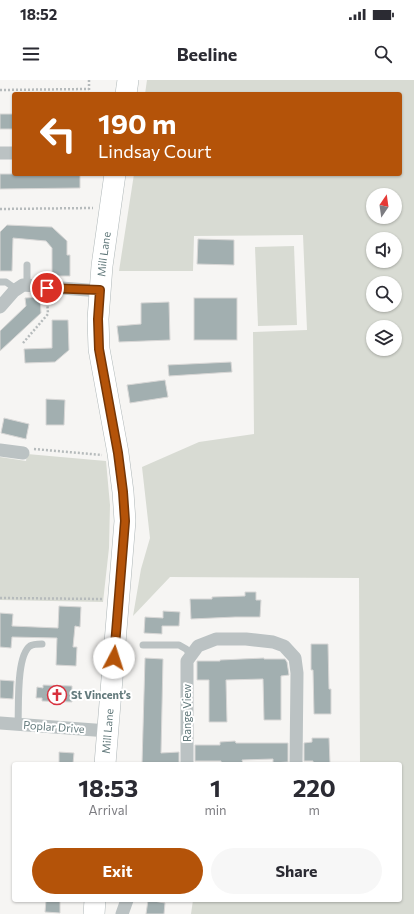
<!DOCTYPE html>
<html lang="en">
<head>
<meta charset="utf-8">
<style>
	:root { --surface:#fff; --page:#f7f7f7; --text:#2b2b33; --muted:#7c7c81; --accent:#b45309 }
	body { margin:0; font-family:Commissioner,sans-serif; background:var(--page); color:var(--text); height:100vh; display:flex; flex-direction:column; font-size:15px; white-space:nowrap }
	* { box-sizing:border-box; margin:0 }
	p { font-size:13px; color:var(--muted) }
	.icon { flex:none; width:22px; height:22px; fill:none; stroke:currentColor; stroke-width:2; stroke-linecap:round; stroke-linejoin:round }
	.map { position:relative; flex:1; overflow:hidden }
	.drawer { position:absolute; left:12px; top:682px; width:390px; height:140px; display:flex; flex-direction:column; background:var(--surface); border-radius:4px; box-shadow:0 1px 3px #0004 }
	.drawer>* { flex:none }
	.top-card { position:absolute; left:12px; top:12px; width:390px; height:84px; border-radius:4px; box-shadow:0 1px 3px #0004; background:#b45309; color:#fff; overflow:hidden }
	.needle { width:26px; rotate:13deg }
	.controls { position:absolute; left:366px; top:108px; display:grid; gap:8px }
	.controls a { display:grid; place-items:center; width:36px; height:36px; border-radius:50%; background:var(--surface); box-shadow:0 1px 3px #0004; font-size:20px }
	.pin { position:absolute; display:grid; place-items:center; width:34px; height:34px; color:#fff; margin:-17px; border:2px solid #fff; border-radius:50%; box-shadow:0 1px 4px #0007 }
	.me { position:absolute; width:44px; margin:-22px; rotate:5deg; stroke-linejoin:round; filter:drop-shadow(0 0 3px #0008) }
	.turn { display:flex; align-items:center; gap:14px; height:84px; padding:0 20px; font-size:18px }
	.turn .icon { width:52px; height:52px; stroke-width:2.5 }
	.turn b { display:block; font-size:28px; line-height:34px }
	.eta { display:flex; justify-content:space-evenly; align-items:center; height:68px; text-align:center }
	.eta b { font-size:24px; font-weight:700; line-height:28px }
	.primary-button { display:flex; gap:8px; margin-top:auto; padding:8px 20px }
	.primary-button a { flex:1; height:46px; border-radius:24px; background:var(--accent); color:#fff; font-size:16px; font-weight:700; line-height:46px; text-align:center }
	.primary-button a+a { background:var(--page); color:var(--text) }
	.status { display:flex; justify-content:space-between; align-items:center; height:28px; padding:0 20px; background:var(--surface); direction:ltr }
	.status svg { height:11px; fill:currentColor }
	header { display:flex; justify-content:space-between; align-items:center; height:52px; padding:0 20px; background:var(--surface); font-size:18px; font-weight:700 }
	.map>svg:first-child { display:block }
	.green { fill:#d8dbd3; fill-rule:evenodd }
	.building { fill:#a2afb0; stroke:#d8d7d6 }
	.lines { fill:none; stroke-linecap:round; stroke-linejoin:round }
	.primary-casing { stroke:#afb7b8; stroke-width:22 }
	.path { stroke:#b6bbbc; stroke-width:2.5; stroke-dasharray:2 2; stroke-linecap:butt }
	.lane { stroke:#bbc2c3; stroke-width:7 }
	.street { stroke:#bbc2c3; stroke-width:13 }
	.primary { stroke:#fff; stroke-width:21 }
	.route-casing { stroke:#753606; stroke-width:10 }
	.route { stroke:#b45309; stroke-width:7 }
	.labels { text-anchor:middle; stroke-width:4; stroke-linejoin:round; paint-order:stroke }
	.street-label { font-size:11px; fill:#637a7c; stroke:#fff }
	.poi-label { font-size:11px; font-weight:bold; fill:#637a7c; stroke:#fff; text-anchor:start }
</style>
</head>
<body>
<div class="status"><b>18:52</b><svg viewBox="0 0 49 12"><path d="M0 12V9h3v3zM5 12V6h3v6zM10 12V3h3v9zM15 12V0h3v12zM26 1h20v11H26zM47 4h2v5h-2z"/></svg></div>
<header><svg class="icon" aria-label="menu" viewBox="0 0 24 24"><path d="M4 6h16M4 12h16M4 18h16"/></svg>Beeline<svg class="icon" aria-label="search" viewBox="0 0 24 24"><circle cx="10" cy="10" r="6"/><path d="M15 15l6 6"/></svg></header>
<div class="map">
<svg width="414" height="834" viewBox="0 0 414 834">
	<rect width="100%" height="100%" fill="#f6f5f3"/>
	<g class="green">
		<path d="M147,0H414V834H191L193,820H400V684H360L359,498L170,497L133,536L141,489L150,458L142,387L199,362L254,354L253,252L307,250L303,155L194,156L193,191H119L134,94H400V14H145ZM373,115H395V137H373ZM373,159H395V181H373ZM373,203H395V225H373ZM373,247H395V269H373Z"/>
		<polygon points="294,166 297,245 258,246 255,167"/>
		<polygon points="27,374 106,381 110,425 109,468 103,522 0,520 0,377 26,381"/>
	</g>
	<g class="building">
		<rect x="0" y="34" width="14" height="15"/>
		<polygon points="0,94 80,94 80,108 0,109"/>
		<polygon points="7,145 52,147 67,161 67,175 70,175 70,196 52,196 52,168 46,161 13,158 12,191 0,191 0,152"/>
		<polygon points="198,159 234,160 234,185 197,184"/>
		<polygon points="40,217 41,233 0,271 0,251 26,226 25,218"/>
		<rect x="194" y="218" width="43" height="42"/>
		<polygon points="169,222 170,260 119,262 117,246 141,244 141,223"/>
		<polygon points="52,240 68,240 69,270 55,282 25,283 24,269 52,268"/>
		<polygon points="231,282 232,292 169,296 168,285"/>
		<polygon points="165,300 168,317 130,323 127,305"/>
		<polygon points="46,319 65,320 64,345 46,345"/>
		<polygon points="4,338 29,344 26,359 1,353"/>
		<polygon points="245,512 256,512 256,520 261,520 260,537 235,537 191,539 190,519 212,519 212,517 245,516"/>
		<polygon points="59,526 81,527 80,547 75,546 73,567 77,567 76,586 56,585 57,558 12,557 11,568 0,567 0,533 13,534 12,546 58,548"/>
		<polygon points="163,531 180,532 179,546 162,546 162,554 144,553 145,537 163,538"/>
		<polygon points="311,564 328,564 329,609 331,609 331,634 314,634 313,590 311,590"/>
		<polygon points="145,578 163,579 161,673 179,672 179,684 142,684"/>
		<polygon points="264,578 264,579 285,579 287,582 289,595 281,596 281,640 264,640 263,599 226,600 227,642 209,642 209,600 197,600 197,581 220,581 220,580"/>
		<polygon points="0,600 14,601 13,619 0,618"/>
		<polygon points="43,605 72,606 72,622 42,621 42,618 36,618 37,607 43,608"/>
		<polygon points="312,658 329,658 330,683 313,684 313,681 304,681 304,663 312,662"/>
		<polygon points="235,661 236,663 288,663 288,682 273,683 273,679 242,680 243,683 221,684 221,681 195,681 195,665 220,665 220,662"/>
		<polygon points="59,672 74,673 73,684 59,684"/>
		<polygon points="46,820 60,820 60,833 45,832"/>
		<polygon points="148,820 165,823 164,834 146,834"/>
	</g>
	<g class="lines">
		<defs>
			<g id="primary">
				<polyline points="126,14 128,0"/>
				<path id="s1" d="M105,684L125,441L123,412L118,373L99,269L98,239L102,186L115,94"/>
				<polyline points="94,834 95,820"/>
			</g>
		</defs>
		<use href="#primary" class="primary-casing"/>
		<g class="path">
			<polyline points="0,10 89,9"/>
			<polyline points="89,14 89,0"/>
			<polyline points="0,129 93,128"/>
			<polyline points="23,263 48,234 47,218"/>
			<polyline points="34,369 102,375"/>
			<polyline points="0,518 103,519"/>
		</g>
		<g class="lane">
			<polyline points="27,185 27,205"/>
			<polyline points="0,202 6,202 16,209"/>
			<polyline points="143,565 179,565 186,569 191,575"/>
			<path d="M18,644C19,627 16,576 30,566C33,564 37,564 42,564"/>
		</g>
		<g class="street">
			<polyline points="0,73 14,73"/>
			<polyline points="0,227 14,211 23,205 100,211"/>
			<polyline points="0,370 23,373"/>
			<polyline points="0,643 108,651"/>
			<polyline points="187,684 187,581 198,566 216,559 246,559 273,562 284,566 295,578 297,593 296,684"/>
			<polyline points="122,834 127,820"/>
		</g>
		<use href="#primary" class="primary"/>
	</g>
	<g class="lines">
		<defs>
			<polyline id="route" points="47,208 100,210 98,239 99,269 118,373 123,412 125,441 114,578"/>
		</defs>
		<use href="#route" class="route-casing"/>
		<use href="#route" class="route"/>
	</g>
	<defs>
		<symbol id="church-ring" viewBox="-11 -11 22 22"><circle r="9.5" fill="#fff" stroke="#d8313e" stroke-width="1.5"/><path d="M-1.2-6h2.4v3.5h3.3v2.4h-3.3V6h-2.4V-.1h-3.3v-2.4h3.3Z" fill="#d8313e"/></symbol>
	</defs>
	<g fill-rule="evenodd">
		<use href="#church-ring" x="46" y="604" width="22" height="22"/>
	</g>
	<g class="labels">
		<g class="street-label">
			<text dy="4" stroke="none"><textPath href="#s1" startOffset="513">Mill Lane</textPath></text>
			<text transform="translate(187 633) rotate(-90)" y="4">Range View</text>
			<text transform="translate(54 647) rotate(4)" y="4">Poplar Drive</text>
			<text dy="4" stroke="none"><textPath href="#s1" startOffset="33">Mill Lane</textPath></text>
		</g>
		<g class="poi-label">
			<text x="71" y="619">St Vincent’s</text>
		</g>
	</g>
</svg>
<div class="controls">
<a><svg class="needle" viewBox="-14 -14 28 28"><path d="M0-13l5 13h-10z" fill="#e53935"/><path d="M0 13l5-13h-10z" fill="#7c7c81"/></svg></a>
<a><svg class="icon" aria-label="sound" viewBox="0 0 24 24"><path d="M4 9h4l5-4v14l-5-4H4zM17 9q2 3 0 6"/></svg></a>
<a><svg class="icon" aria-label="search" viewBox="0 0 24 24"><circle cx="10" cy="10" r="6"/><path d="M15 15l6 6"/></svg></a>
<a><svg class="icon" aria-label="layers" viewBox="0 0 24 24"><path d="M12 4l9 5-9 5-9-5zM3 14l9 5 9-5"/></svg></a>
</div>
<div class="pin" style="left:47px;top:208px;background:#d93025"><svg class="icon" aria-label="arrive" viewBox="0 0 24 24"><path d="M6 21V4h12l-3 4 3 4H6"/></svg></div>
<svg class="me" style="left:114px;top:578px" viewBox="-20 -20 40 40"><circle r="19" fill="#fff"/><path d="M0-13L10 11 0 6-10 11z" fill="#b45309"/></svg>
<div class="top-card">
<div class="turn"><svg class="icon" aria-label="left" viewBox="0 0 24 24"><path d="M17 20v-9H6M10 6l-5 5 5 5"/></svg><div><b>190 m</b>Lindsay Court</div></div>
</div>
<section class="drawer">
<div class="eta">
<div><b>18:53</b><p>Arrival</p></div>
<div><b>1</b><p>min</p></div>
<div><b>220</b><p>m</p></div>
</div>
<div class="primary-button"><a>Exit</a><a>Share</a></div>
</section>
</div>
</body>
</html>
